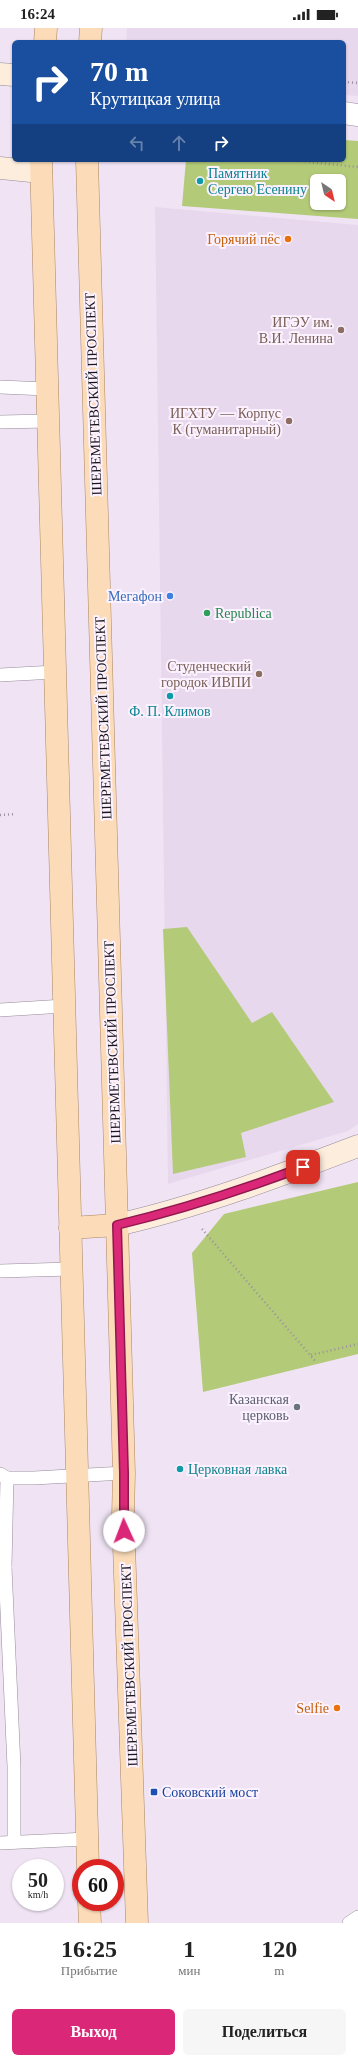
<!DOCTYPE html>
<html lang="ru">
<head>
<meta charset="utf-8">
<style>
	:root { --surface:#fff; --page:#f6f6f6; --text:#222; --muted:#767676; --accent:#db2777 }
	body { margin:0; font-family:Georgia,serif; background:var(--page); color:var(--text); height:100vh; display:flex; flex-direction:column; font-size:15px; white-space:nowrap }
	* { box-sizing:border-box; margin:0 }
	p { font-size:13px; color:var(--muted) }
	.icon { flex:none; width:22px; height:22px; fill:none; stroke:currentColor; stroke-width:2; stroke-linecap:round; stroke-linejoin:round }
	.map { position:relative; height:1895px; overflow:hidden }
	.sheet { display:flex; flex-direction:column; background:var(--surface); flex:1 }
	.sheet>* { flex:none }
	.top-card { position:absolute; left:12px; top:12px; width:334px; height:122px; border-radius:6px; box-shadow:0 1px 3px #0004; background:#1a4fa0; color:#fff; overflow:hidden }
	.needle { width:26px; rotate:145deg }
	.tools { position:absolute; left:310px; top:146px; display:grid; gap:8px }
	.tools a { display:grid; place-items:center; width:36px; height:36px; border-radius:6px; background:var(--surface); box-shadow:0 1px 3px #0004; font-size:20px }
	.speed { position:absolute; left:12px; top:1831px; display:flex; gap:8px; font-size:20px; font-weight:700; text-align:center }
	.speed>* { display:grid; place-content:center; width:52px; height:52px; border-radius:50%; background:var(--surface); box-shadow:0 1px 3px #0004; line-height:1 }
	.speed small { font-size:10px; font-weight:400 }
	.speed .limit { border:6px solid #d22; background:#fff; color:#111 }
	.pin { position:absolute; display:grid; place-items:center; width:34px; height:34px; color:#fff; margin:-17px; border-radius:8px; box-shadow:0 2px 6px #0006 }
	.me { position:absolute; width:44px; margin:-22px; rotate:358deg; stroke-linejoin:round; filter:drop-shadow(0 0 3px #0008) }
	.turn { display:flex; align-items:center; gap:14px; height:84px; padding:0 12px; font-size:18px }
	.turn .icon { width:52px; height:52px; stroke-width:2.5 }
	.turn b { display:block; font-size:28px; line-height:34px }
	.lanes { display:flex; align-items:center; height:38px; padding:0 12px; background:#0003; justify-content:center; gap:20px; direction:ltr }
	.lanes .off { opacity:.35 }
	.eta { display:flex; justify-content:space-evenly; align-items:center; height:68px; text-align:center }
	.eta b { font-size:24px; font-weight:800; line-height:28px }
	.cta { display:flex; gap:8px; margin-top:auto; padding:8px 12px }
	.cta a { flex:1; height:46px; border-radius:6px; background:var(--accent); color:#fff; font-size:16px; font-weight:800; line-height:46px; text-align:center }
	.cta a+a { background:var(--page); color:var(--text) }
	.status { display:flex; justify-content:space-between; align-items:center; height:28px; padding:0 20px; background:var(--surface); direction:ltr }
	.status svg { height:11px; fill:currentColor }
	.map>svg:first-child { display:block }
	.built { fill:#e8d8ee }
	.green { fill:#b3ca78; fill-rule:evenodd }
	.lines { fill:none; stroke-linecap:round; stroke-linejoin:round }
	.lane-casing { stroke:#958b99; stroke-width:14 }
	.street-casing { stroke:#958b99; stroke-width:23 }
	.secondary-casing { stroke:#958b99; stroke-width:23 }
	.primary-casing { stroke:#ab8662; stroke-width:23 }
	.path { stroke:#9a929d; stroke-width:2.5; stroke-dasharray:1 3; stroke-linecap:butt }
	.lane { stroke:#fff; stroke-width:13 }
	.street { stroke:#fff; stroke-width:22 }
	.secondary { stroke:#fdeddc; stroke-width:22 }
	.primary { stroke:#fbdbb8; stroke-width:22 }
	.route-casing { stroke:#8e194d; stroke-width:10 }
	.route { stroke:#db2777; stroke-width:7 }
	.culture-dot { fill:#0f9aa8; stroke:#fcf2ff; stroke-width:1.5 }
	.food-dot { fill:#e8710a; stroke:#fcf2ff; stroke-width:1.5 }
	.education-dot { fill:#8d6e63; stroke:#fcf2ff; stroke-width:1.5 }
	.shop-dot { fill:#3f7fe0; stroke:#fcf2ff; stroke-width:1.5 }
	.leisure-dot { fill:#2e9e5b; stroke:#fcf2ff; stroke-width:1.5 }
	.worship-dot { fill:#6b7280; stroke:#fcf2ff; stroke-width:1.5 }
	.transit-dot { fill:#1a4fb4; stroke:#fcf2ff; stroke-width:1.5 }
	.labels { text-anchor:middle; stroke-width:4; stroke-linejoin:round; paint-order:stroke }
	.culture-label { font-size:14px; fill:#0d838f; stroke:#fcf2ff; text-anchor:start }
	.food-label { font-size:14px; fill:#c56008; stroke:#fcf2ff; text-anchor:end }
	.education-label { font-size:14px; fill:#785e54; stroke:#fcf2ff; text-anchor:end }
	.street-label { font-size:14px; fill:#19151a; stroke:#fcf2ff }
	.shop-label { font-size:14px; fill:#366cbe; stroke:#fcf2ff; text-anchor:end }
	.leisure-label { font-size:14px; fill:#27864d; stroke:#fcf2ff; text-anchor:start }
	.worship-label { font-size:14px; fill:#5b616d; stroke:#fcf2ff; text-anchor:end }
	.transit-label { font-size:14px; fill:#164399; stroke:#fcf2ff; text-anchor:start }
</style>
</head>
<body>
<div class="status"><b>16:24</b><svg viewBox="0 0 49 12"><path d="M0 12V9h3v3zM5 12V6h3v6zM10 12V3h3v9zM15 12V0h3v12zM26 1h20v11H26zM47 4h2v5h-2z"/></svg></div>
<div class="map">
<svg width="358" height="1895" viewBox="0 0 358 1895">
	<rect width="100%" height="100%" fill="#f0e4f4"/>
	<g class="built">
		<polygon points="127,0 358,0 358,68 344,67 344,14 126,14"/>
		<polygon points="155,179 358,197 358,1096 348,1103 168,1156"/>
	</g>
	<g class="green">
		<path d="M344,112L358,113V191L182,178L186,132H344ZM317,153H339V175H317Z"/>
		<polygon points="187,899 252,995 272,984 334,1074 241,1105 246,1129 173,1146 163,901"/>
		<polygon points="358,1154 358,1326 203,1364 192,1225 224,1186"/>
	</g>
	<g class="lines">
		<defs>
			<g id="lane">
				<polyline points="0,359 47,361"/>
				<polyline points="0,394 48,393"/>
				<polyline points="0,647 55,644"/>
				<polyline points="0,982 64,978"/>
				<polyline points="0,1243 71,1241"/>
				<polyline points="0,1446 7,1450 34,1450 124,1445"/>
				<polyline points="0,1539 5,1539 7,1450"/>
				<polyline points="5,1539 14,1739 14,1814"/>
				<polyline points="0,1815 87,1811"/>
				<polyline points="349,1895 358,1889"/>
			</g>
			<polyline id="street" points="344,85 358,87"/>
			<g id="secondary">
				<polyline points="0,46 14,47"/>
				<polyline points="0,140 41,144"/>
				<path d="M117,1197C200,1178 279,1148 358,1118"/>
			</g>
			<g id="primary">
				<polyline points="45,14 46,0"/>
				<polyline points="90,14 91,0"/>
				<polyline points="41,132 88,1840"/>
				<polyline points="87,132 124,1445 123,1488 137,1895"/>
				<polyline points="70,1200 117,1197"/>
				<polyline points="89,1874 90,1895"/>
			</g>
		</defs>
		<use href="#lane" class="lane-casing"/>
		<use href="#street" class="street-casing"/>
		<use href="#secondary" class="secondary-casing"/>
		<use href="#primary" class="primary-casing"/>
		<g class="path">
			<polyline points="344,54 358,55"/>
			<polyline points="289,132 358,139"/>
			<polyline points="0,787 15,786"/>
			<polyline points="202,1201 316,1334"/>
			<polyline points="311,1327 358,1316"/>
		</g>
		<use href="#lane" class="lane"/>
		<use href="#street" class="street"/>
		<use href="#secondary" class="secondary"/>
		<use href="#primary" class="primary"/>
	</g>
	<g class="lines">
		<defs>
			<path id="route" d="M124,1503V1445L117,1197C180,1182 242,1162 303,1139"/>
		</defs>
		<use href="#route" class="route-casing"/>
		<use href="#route" class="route"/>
	</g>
	<g class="culture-dot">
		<circle cx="200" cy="153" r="4"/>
		<circle cx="170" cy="668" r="4"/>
		<circle cx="180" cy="1441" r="4"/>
	</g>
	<g class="food-dot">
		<circle cx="288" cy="211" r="4"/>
		<circle cx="337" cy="1680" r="4"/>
	</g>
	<g class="education-dot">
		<circle cx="341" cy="302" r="4"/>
		<circle cx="289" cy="393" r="4"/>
		<circle cx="259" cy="646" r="4"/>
	</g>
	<circle class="shop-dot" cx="170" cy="568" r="4"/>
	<circle class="leisure-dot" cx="207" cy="585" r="4"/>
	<circle class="worship-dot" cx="297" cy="1379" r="4"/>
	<rect class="transit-dot" x="150" y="1760" width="8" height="8" rx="2"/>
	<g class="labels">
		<g class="culture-label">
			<text x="208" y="150">Памятник<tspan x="208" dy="16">Сергею Есенину</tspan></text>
			<text x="170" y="688" text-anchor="middle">Ф. П. Климов</text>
			<text x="188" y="1446">Церковная лавка</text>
		</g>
		<g class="food-label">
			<text x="280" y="216">Горячий пёс</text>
			<text x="329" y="1685">Selfie</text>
		</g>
		<g class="education-label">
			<text x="333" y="299">ИГЭУ им.<tspan x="333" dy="16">В.И. Ленина</tspan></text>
			<text x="281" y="390">ИГХТУ — Корпус<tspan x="281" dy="16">К (гуманитарный)</tspan></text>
			<text x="251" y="643">Студенческий<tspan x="251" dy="16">городок ИВПИ</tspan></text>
		</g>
		<g class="street-label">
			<text transform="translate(93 366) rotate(-92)" y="5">ШЕРЕМЕТЕВСКИЙ ПРОСПЕКТ</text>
			<text transform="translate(103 690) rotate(-92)" y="5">ШЕРЕМЕТЕВСКИЙ ПРОСПЕКТ</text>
			<text transform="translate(112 1014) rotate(-92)" y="5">ШЕРЕМЕТЕВСКИЙ ПРОСПЕКТ</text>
			<text transform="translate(129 1637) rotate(-92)" y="5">ШЕРЕМЕТЕВСКИЙ ПРОСПЕКТ</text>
		</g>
		<g class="shop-label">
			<text x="162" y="573">Мегафон</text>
		</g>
		<g class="leisure-label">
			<text x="215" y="590">Republica</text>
		</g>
		<g class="worship-label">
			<text x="289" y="1376">Казанская<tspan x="289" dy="16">церковь</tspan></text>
		</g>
		<g class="transit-label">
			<text x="162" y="1769">Соковский мост</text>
		</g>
	</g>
</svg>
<div class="tools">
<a><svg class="needle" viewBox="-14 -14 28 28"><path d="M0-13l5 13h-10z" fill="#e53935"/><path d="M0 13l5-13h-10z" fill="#767676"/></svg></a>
</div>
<div class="speed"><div>50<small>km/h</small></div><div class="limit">60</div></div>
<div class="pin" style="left:303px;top:1139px;background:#d93025"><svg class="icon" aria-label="arrive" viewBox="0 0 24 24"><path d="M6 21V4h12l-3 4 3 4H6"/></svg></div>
<svg class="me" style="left:124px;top:1503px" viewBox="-20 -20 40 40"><circle r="19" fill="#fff"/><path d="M0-13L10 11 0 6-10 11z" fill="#db2777"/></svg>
<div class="top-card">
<div class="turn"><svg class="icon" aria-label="right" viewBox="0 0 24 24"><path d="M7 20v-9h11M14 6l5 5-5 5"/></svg><div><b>70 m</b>Крутицкая улица</div></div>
<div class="lanes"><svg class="icon off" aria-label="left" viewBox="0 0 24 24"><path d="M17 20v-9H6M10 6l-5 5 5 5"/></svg><svg class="icon off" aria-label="ahead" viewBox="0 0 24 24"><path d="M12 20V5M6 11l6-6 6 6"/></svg><svg class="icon" aria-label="right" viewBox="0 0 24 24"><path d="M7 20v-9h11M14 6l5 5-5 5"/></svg></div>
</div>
</div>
<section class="sheet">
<div class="eta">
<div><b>16:25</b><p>Прибытие</p></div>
<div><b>1</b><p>мин</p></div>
<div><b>120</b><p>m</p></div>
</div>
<div class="cta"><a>Выход</a><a>Поделиться</a></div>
</section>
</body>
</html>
